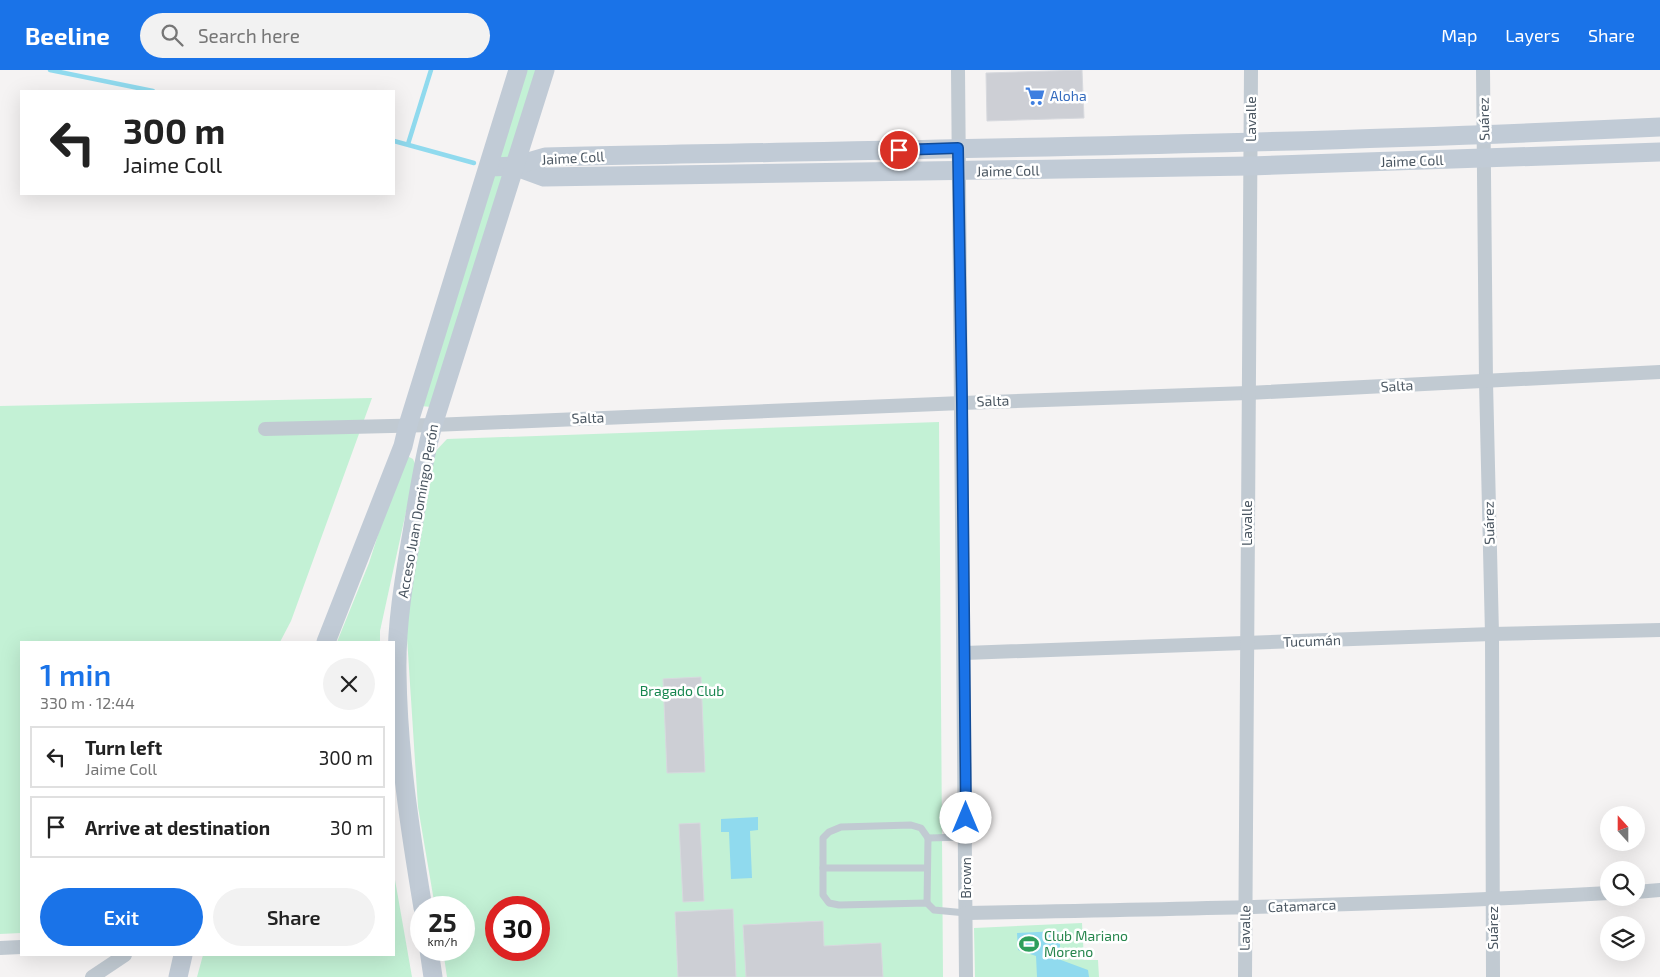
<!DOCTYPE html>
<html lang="en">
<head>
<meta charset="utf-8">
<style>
	:root { --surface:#fff; --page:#f2f2f2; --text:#222; --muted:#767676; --line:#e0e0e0; --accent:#1a73e8 }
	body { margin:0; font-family:"Exo 2",sans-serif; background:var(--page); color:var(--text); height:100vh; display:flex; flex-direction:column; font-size:19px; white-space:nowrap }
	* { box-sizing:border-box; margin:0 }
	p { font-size:16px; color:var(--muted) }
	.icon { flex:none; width:28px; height:28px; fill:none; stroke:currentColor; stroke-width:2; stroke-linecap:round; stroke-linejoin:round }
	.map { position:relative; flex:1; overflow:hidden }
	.sheet { position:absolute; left:20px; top:571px; width:375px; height:315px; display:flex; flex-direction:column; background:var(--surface); border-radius:0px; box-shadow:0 5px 20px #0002 }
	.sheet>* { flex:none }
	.guide { position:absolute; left:20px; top:20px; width:375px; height:105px; border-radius:0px; box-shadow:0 5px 20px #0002; background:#fff; color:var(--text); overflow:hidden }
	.needle { width:32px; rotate:339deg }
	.fabs { position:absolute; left:1600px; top:736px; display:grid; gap:10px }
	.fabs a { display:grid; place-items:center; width:45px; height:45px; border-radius:50%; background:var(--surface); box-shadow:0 5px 20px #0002; font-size:25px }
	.speed { position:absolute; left:410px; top:826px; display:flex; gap:10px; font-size:25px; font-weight:700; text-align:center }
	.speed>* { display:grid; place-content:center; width:65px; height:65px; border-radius:50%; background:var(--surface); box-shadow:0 5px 20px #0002; line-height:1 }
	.speed small { font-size:12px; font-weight:400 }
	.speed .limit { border:8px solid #d22; background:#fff; color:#111 }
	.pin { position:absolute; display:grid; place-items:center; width:42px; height:42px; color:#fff; margin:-21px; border:2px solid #fff; border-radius:50%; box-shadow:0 1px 5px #0007 }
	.me { position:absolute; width:55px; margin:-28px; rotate:0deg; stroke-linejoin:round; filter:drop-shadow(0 0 4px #0008) }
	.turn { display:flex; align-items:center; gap:18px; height:105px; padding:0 20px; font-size:22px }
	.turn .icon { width:65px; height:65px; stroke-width:2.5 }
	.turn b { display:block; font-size:35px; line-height:42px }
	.round { display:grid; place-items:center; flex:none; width:52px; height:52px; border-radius:26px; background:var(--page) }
	.summary { display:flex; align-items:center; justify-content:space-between; height:85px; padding:0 20px }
	h1 { font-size:30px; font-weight:600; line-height:38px; color:var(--accent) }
	.button { display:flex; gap:10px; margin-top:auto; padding:10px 20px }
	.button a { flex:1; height:58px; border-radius:30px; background:var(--accent); color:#fff; font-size:20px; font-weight:600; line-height:58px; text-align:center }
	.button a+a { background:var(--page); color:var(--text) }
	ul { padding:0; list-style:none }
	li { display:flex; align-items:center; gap:15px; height:62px; margin:0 10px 8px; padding:0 10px; border:2px solid var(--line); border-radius:0px }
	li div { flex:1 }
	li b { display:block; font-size:19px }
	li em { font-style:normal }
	header { display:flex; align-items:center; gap:30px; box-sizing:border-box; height:70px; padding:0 25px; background:var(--accent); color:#fff }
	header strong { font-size:24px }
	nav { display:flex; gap:28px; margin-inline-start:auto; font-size:18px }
	.search { width:350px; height:45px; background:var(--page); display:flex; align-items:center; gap:12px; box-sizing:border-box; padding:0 18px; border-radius:28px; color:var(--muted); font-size:19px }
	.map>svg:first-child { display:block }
	.green { fill:#c3f1d5; fill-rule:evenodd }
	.water { fill:#90daee }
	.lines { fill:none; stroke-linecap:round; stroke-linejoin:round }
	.stream { stroke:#90daee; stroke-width:4.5 }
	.building { fill:#cdcfd5; stroke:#d7d9de }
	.lane { stroke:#c1cad2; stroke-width:7 }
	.street { stroke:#c1cad2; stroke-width:14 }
	.secondary { stroke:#c1cbd6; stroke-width:19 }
	.route-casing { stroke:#114b97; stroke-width:12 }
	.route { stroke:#1a73e8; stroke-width:9 }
	.labels { text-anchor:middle; stroke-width:5; stroke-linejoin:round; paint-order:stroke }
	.shop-label { font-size:14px; fill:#366cbe; stroke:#fff; text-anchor:start }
	.street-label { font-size:14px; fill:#4a5661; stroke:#fff }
	.park-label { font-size:14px; fill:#17864f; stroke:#fff }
	.leisure-label { font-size:14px; fill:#27864d; stroke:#fff; text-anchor:start }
</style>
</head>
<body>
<header>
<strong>Beeline</strong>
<div class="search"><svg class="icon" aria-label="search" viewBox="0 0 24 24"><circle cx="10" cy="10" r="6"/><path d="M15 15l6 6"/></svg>Search here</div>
<nav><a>Map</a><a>Layers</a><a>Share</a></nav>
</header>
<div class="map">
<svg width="1660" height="907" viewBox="0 0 1660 907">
	<rect width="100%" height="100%" fill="#f5f3f3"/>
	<g class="green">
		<polygon points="526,0 536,0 431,337 421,336"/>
		<polygon points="372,328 291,551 280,572 21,572 21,863 0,864 0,336"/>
		<path d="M939,352L943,907H447L443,880H464V838L435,837L418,737L406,552L432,385L447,369ZM496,838H539V880H496Z"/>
		<polygon points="409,387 413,389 416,396 380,561 380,572 337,572 369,493 402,390"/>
		<polygon points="394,804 412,907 197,907 203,885 394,885"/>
		<polygon points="1082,853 1084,890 1098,890 1099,907 975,907 974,858"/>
	</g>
	<g class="water">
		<polygon points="758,747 758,760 750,761 752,808 731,809 729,762 721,762 721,749"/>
		<polygon points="1059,861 1061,890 1088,900 1089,907 1037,907 1036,886 1018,880 1017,863"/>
	</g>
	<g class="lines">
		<g class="stream">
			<polyline points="50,0 153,21"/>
			<polyline points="394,71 474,93"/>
			<polyline points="408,74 431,0"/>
		</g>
	</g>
	<g class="building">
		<polygon points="1082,0 1084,48 987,51 986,3"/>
		<polygon points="701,607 705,702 667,703 663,609"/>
		<polygon points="700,753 704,831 683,832 679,754"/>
		<polygon points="733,839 736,907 678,907 675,842"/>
		<polygon points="823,851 824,876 881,873 883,907 746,907 743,855"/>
	</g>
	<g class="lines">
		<g class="lane">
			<polyline points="965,767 928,768 921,758 911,755 841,757 829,762 823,768 823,825 829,833 839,835 927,833 934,840 966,843"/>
			<polyline points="823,798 927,798"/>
			<polyline points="927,833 928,768"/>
		</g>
		<g class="street">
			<polyline points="958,0 966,907"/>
			<polyline points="1483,0 1486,312 1492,564 1493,907"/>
			<polyline points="265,359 433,355 962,333 1248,323 1660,302"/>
			<polyline points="965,583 1492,564 1660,560"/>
			<polyline points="1636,822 1660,820"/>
			<path d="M966,843C1180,839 1395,835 1609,823"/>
			<polyline points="0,878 21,877"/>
			<polyline points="92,907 125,885"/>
			<polyline points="1245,907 1251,0"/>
		</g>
		<g class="secondary">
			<polyline points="514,96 544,107 1250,96 1660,82"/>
			<path d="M489,97L514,96L545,87C917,79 1289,75 1660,57"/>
			<polyline points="326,572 403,376 408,355 518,0"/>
			<path d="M423,838C410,760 398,682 397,603C396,556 404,509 412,463C418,427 423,390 433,355L545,0"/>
			<polyline points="429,880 433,907"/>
			<polyline points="178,907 183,885"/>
		</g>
	</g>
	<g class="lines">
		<defs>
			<polyline id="route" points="899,80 958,78 962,332 966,748"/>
		</defs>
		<use href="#route" class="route-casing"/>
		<use href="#route" class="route"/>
	</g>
	<defs>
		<symbol id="supermarket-bare" viewBox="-9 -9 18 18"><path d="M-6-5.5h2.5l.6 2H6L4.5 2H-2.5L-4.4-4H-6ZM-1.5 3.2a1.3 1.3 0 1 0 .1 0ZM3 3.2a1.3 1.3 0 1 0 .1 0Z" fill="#3f7fe0" stroke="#fff" stroke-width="2.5" paint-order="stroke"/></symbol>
		<symbol id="stadium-bare" viewBox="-9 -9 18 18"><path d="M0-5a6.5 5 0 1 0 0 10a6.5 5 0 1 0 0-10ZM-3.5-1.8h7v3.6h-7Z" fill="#2e9e5b" stroke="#fff" stroke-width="2.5" paint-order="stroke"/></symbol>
	</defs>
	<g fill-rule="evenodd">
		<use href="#supermarket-bare" x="1021" y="12" width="28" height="28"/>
		<use href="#stadium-bare" x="1015" y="860" width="28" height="28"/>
	</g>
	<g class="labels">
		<g class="shop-label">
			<text x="1050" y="31">Aloha</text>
		</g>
		<g class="street-label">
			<text transform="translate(1251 49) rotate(-90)" y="5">Lavalle</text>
			<text transform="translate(1484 49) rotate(-91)" y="5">Suárez</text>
			<text transform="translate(573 88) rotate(-3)" y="5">Jaime Coll</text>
			<text transform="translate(1412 91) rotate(-2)" y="5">Jaime Coll</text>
			<text transform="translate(1008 101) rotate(-1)" y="5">Jaime Coll</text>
			<text transform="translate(1397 316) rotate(-3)" y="5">Salta</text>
			<text transform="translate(993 331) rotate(-2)" y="5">Salta</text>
			<text transform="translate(588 348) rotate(-2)" y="5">Salta</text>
			<text transform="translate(418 441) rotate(-80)" y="5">Acceso Juan Domingo Perón</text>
			<text transform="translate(1247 453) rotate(-90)" y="5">Lavalle</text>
			<text transform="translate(1489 453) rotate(-91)" y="5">Suárez</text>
			<text transform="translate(1312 571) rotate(-2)" y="5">Tucumán</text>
			<text transform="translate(966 808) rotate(-90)" y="5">Brown</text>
			<text transform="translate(1302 836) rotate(-2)" y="5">Catamarca</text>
			<text transform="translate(1245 858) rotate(-89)" y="5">Lavalle</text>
			<text transform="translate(1493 858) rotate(-90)" y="5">Suárez</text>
		</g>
		<g class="park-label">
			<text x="682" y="626">Bragado Club</text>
		</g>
		<g class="leisure-label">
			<text x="1044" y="871">Club Mariano<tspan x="1044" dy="16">Moreno</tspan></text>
		</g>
	</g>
</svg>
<div class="fabs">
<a><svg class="needle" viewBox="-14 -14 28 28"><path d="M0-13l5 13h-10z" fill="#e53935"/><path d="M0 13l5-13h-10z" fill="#767676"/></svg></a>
<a><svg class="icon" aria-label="search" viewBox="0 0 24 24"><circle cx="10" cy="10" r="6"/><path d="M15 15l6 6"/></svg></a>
<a><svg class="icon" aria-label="layers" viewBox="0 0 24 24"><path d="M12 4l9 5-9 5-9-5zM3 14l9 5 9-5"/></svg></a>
</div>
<div class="speed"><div>25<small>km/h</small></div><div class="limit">30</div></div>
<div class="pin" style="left:899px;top:80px;background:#d93025"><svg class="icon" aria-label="arrive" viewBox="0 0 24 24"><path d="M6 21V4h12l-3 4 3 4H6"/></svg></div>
<svg class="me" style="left:966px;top:748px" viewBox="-20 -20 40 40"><circle r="19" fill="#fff"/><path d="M0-13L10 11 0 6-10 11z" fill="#1a73e8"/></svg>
<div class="guide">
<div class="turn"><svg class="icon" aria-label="left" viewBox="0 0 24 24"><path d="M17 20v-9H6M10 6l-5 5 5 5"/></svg><div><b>300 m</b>Jaime Coll</div></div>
</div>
<section class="sheet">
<div class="summary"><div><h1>1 min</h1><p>330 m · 12:44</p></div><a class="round"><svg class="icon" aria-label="close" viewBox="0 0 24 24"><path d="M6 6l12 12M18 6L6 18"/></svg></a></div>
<ul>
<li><svg class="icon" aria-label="left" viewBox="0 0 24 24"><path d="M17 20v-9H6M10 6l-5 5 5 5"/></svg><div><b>Turn left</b><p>Jaime Coll</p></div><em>300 m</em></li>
<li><svg class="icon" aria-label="arrive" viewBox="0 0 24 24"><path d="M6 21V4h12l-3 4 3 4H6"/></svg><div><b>Arrive at destination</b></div><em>30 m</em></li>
</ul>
<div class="button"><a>Exit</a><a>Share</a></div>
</section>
</div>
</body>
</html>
